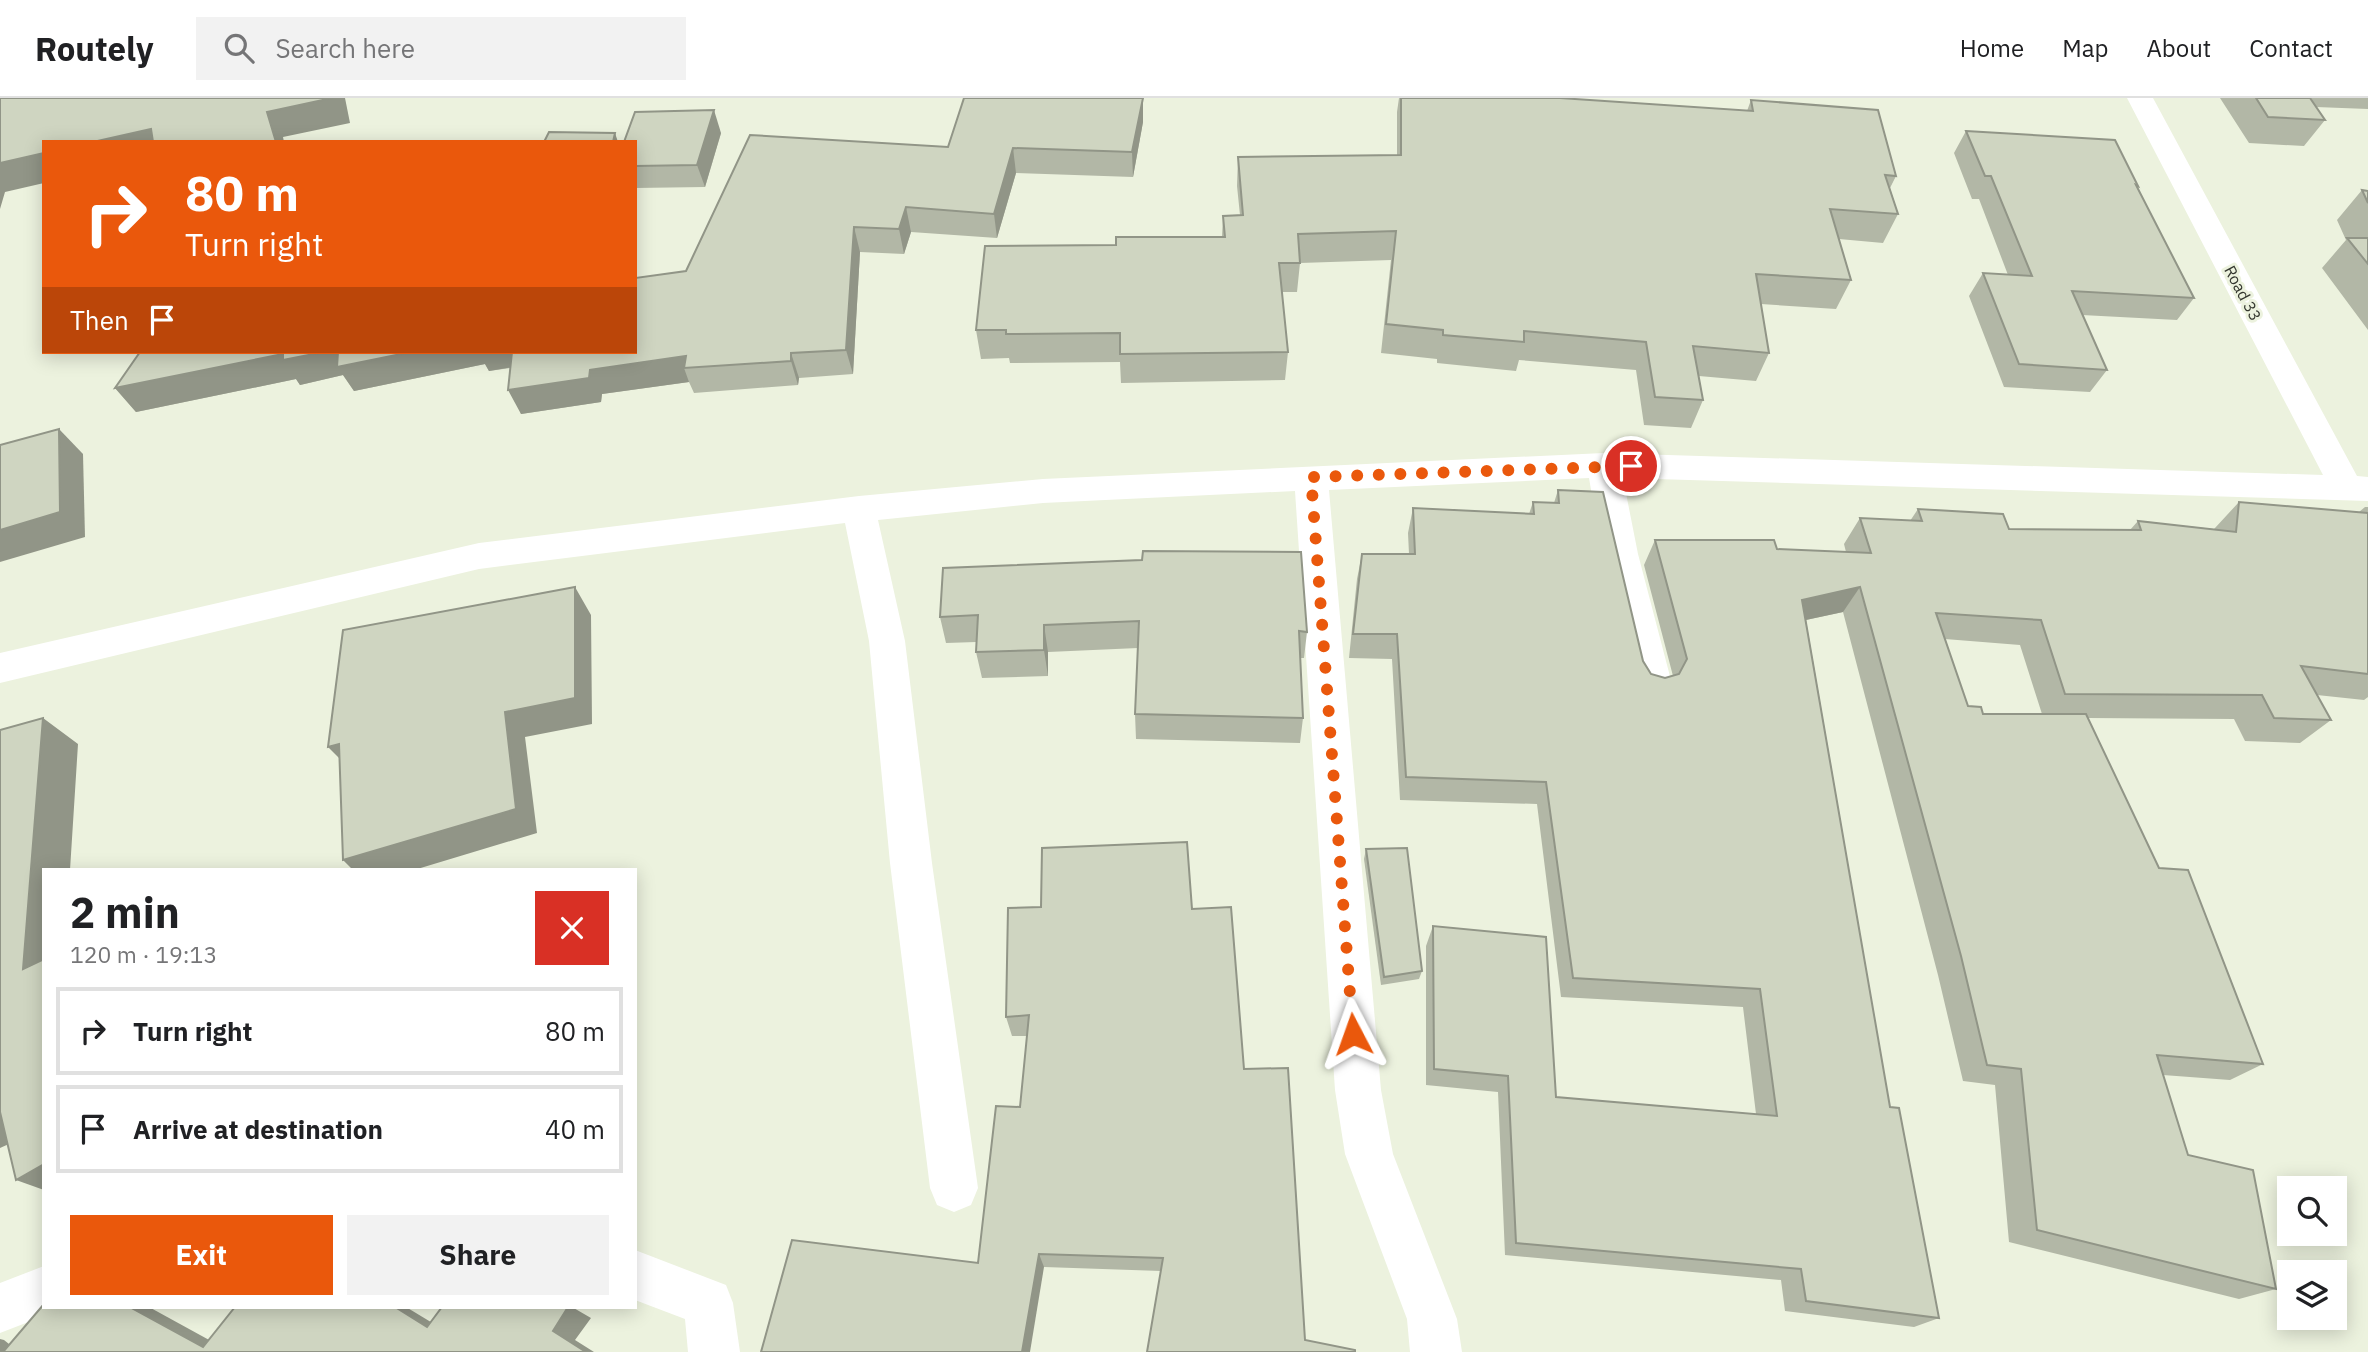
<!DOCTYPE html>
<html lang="en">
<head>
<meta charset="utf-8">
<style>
	:root { --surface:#fff; --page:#f2f2f2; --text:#202124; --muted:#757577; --line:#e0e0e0; --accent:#ea580c }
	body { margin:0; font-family:"IBM Plex Sans",sans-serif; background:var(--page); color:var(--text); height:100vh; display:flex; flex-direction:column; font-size:26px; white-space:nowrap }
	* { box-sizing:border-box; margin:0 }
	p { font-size:23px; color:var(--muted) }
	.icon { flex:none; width:38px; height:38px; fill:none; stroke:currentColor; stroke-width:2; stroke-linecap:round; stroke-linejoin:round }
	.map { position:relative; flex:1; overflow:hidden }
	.drawer { position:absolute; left:42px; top:770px; width:595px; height:441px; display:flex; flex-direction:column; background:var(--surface); border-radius:0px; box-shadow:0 4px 18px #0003 }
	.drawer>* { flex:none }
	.hud { position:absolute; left:42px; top:42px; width:595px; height:214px; border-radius:0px; box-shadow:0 4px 18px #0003; background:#ea580c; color:#fff; overflow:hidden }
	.fabs { position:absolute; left:2277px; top:1078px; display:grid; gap:14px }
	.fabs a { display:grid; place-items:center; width:70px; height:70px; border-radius:0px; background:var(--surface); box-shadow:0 4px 18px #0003; font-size:35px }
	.pin { position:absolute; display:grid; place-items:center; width:60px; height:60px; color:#fff; margin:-30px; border:4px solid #fff; border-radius:50%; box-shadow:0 2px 7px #0007 }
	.me { position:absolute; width:77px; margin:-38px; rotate:356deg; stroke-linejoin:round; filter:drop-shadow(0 0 5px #0008) }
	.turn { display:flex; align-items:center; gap:24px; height:147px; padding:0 28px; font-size:32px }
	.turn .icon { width:91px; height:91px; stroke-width:2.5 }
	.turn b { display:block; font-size:49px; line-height:60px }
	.then { display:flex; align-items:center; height:66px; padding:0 28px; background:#0003; gap:14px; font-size:26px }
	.round { display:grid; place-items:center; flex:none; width:74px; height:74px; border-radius:0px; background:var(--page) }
	.head { display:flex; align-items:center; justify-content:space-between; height:119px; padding:0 28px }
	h1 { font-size:42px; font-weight:700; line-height:52px }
	.button { display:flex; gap:14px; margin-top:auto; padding:14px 28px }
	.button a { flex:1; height:80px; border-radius:0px; background:var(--accent); color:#fff; font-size:28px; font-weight:700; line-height:80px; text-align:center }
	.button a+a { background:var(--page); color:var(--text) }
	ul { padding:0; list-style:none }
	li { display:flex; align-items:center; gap:21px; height:88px; margin:0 14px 10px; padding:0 14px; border:4px solid var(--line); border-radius:0px }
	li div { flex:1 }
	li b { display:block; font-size:26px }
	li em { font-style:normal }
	header { display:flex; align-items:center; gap:42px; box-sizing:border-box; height:98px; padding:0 35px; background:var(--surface); border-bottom:2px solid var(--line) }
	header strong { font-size:33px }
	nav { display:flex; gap:38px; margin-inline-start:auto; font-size:24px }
	.search { width:490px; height:63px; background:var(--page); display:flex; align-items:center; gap:18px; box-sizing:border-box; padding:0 24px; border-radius:0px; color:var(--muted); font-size:26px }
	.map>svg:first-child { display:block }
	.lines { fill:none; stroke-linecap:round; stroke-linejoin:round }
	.minor { fill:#fff; fill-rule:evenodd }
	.wall { fill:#b2b7a6; fill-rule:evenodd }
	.shaded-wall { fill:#919587 }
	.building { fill:#cfd5c1; stroke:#919587; stroke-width:2 }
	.route { stroke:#ea580c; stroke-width:12; stroke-dasharray:0 21.6 }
	.labels { text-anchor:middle; stroke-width:6; stroke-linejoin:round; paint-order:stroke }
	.far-street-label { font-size:16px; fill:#34372f; stroke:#ecf2de }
</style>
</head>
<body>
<header>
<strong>Routely</strong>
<div class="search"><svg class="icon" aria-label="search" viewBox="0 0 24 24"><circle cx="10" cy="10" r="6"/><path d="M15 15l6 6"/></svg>Search here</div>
<nav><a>Home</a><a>Map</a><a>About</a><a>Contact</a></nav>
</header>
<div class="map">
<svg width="2368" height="1254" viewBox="0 0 2368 1254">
	<rect width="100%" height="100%" fill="#ecf2de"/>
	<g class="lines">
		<g class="minor">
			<polygon points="2127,0 2153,0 2357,378 2368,379 2368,403 1623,380 1638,456 1672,586 1666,597 1653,601 1640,597 1634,586 1602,456 1589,380 1329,392 1381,992 1393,1056 1457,1221 1462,1254 1410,1254 1407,1221 1345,1056 1335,992 1295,393 1043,405 878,422 905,543 932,765 978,1090 971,1107 954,1114 937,1107 930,1090 890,765 869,543 845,425 479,471 0,585 0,555 479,445 859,398 1043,381 1604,355 2323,377"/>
			<polygon points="635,1152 726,1187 733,1205 740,1254 688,1254 685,1221 635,1202"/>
			<polygon points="44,1168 44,1209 62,1211 0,1235 0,1185"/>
		</g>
	</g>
	<g class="wall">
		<polygon points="1399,0 1747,13 1751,2 1896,78 1890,90 1898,116 1883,145 1839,141 1851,182 1836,211 1761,206 1769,255 1756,283 1699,278 1703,302 1691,330 1644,327 1636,272 1519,262 1516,273 1437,265 1437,261 1381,255 1391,162 1300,165 1297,194 1282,194 1288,254 1285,282 1121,285 1120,264 1010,265 1009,260 981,261 976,232 1116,147 1222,139 1223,118 1240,117 1237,88 1238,59 1397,57 1397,14"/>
		<polygon points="2220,0 2368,0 2368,11 2316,9 2325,22 2304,48 2249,45"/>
		<polygon points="1143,24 1133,79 1016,75 997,140 911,134 904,156 860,154 853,276 799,280 798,287 694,295 689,284 602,296 601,304 521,316 510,270 489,273 485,266 354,293 343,277 300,287 296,281 136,314 115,290 686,173 948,49"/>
		<polygon points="1966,33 2138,88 2137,90 2194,200 2177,222 2082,217 2107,272 2090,294 2004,289 1969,198 1983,175 2008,177 1979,101 1972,101 1954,55"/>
		<polygon points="721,35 705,89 635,90 635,44"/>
		<polygon points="2362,92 2368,93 2368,232 2322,170 2346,142 2337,122"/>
		<path d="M1558,392L1643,563L1651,576L1665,580L1673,578L1644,467L1655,442L1777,451L1846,454L1844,446L1860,420L1910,423L1918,411L2009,431L2130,432L2138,423L2214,431L2215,430L2239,404L2359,414L2365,409H2368V599L2364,602L2317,597L2331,622L2300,645L2245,643L2234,621L2088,620L2159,770L2263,966L2230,982L2163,977L2188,1057L2276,1191L2239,1201L2009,1144L1995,987L1963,983L1938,877L1843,514L1806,522L1890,1009L1939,1220L1914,1229L1785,1213L1781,1182L1505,1157L1498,994L1426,987V848L1433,828L1556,999L1756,1016L1743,909L1561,899L1537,706L1400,702L1392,561L1349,560L1357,481L1362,456H1409L1408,435L1413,410L1529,416L1533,404L1554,405ZM1945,541L2020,547L2042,616H1983L1968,608Z"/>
		<polygon points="943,470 1307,534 1304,560 1300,560 1303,620 1300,645 1136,641 1135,616 1138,550 1048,554 1048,578 982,580 976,554 976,544 946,545 940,519"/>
		<polygon points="1366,751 1422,873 1419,881 1381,887 1364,761"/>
		<polygon points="1231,809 1147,1254 1161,1173 1044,1169 978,1165 1020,1009 1027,938 1012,938 1006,919 1192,811"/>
	</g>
	<g class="shaded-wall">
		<polygon points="332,0 345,0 350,25 283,39 284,44 276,44 267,14"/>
		<polygon points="1143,0 1143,24 1133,79 1132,54"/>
		<polygon points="714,12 721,35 705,89 697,67"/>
		<polygon points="151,31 160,44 93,44"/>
		<polygon points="615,35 618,44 613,44"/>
		<polygon points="1013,50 1016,75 997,140 994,116"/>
		<polygon points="44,55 44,85 5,94 0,111 0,65"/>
		<polygon points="906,109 911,134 904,156 899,131"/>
		<polygon points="854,129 860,154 853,276 846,252"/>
		<polygon points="324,254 519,254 526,267 489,273 485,266 354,293 343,277 300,287 296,281 136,314 115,290 283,256"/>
		<polygon points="791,255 799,280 798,287 791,263"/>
		<polygon points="686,258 684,270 689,284 602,296 601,304 521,316 508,292 590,272"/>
		<polygon points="59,331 83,356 85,439 0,464 0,432"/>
		<polygon points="575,489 591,517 592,626 525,639 537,735 414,772 353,772 343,762 505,614"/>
		<polygon points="1860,489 1843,514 1787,526 1802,502"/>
		<polygon points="1044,527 1048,554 1048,578 1044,552"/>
		<polygon points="43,620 78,646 70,772 44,772 44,882 23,871"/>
		<polygon points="339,646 353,674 328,649"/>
		<polygon points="0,1013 42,1031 0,1050"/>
		<polygon points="44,1066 44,1092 16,1082"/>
		<polygon points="1039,1156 1044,1169 1030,1254 1022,1254"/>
		<polygon points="130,1209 149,1209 231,1254 203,1249"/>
		<polygon points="395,1209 406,1209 454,1238 427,1229"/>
		<polygon points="568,1209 572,1209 591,1220 575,1242 594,1254 586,1254 553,1233"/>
		<polygon points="0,1241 4,1242 19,1254 0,1254"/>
	</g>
	<g class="building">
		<polygon points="0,0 332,0 267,14 276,44 153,44 151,31 93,44 44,44 44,55 0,65"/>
		<polygon points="964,0 1143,0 1132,54 1013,50 994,116 906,109 899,131 854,129 846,252 791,255 791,263 684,270 686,258 590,272 589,280 508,292 512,254 635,254 635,180 686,173 750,37 948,49"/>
		<polygon points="1401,0 1560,0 1753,13 1751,2 1878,12 1896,78 1885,77 1898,116 1830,111 1851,182 1756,176 1769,255 1693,248 1703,302 1655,299 1646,244 1524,233 1524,244 1443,237 1443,232 1386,226 1396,133 1298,136 1300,165 1279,165 1288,254 1120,256 1120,235 1006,236 1006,232 976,232 985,148 1116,147 1116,139 1225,139 1223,118 1243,117 1238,59 1401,57"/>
		<polygon points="2256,0 2310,0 2325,22 2268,19"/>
		<polygon points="714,12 697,67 635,68 635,44 624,44 635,14"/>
		<polygon points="1966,33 2115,42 2138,88 2136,87 2194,200 2072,193 2107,272 2019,266 1983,175 2032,178 1991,78 1985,78"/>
		<polygon points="549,34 615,35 613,44 544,44"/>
		<polygon points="2362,92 2368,93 2368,105"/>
		<polygon points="2347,140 2368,140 2368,166"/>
		<polygon points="140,254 324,254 283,262 283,256 115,290"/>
		<polygon points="338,254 411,254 337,269"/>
		<polygon points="59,331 60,414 0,432 0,347"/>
		<polygon points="1558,392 1603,394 1643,563 1651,576 1665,580 1679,576 1687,561 1655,442 1774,442 1777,451 1871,455 1860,420 1922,423 1918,411 2003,416 2009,431 2141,432 2138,423 2236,434 2239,404 2368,415 2368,576 2301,568 2331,622 2274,620 2262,597 2065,596 2041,522 1936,515 1968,608 1981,609 1983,616 2086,616 2159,770 2188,772 2263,966 2157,957 2188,1057 2253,1072 2276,1191 2037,1132 2021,971 1987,967 1961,858 1860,489 1802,502 1890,1009 1899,1010 1939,1220 1806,1203 1801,1171 1516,1145 1508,978 1434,971 1433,828 1546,839 1556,999 1777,1018 1760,891 1573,880 1546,684 1406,679 1397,536 1353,536 1362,456 1415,456 1413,410 1534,416 1533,404 1559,405"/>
		<polygon points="1143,453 1301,454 1307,534 1299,533 1303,620 1135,616 1139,523 1044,527 1044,552 976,554 978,517 940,519 943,470 1142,462"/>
		<polygon points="575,489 575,600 505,614 516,711 343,762 339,646 328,649 343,532"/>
		<polygon points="43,620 23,871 44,861 44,1066 16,1082 0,1014 0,632"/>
		<polygon points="1187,744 1192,811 1231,809 1244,971 1288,970 1305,1242 1355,1252 1355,1254 1147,1254 1163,1160 1039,1156 1022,1254 761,1254 792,1142 978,1165 996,1008 1020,1009 1029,917 1006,919 1008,810 1041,809 1042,750"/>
		<polygon points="1407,750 1422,873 1384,879 1366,751"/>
		<polygon points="44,1206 44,1209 130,1209 203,1249 235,1209 395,1209 427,1229 442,1209 568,1209 553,1233 586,1254 3,1254"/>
	</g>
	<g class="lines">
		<polyline class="route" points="1353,936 1311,379 1631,368"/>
	</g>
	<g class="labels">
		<g class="far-street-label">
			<text transform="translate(2243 195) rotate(62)" y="6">Road 33</text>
		</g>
	</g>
</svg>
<div class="fabs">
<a><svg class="icon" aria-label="search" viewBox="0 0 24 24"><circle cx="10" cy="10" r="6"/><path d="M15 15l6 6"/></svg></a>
<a><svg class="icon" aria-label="layers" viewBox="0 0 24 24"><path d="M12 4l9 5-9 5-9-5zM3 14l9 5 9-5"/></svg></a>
</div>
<div class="pin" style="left:1631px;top:368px;background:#d93025"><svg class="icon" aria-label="arrive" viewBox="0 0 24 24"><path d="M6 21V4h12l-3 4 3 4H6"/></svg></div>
<svg class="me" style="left:1353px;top:936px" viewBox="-20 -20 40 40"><path d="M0-17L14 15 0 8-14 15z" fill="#ea580c" stroke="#fff" stroke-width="4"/></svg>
<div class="hud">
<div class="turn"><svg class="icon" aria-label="right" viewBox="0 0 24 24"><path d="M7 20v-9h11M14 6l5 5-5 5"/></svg><div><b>80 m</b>Turn right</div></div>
<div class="then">Then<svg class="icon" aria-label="arrive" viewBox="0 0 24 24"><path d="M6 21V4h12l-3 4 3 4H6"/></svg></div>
</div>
<section class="drawer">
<div class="head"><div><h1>2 min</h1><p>120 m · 19:13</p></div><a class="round" style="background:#d93025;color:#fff"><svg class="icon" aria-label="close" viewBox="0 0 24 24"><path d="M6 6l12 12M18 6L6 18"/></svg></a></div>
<ul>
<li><svg class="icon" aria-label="right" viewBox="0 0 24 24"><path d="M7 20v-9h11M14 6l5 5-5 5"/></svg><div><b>Turn right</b></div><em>80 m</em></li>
<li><svg class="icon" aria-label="arrive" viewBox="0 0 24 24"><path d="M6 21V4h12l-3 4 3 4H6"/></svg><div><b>Arrive at destination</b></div><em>40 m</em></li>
</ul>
<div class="button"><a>Exit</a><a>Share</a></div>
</section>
</div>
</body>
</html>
